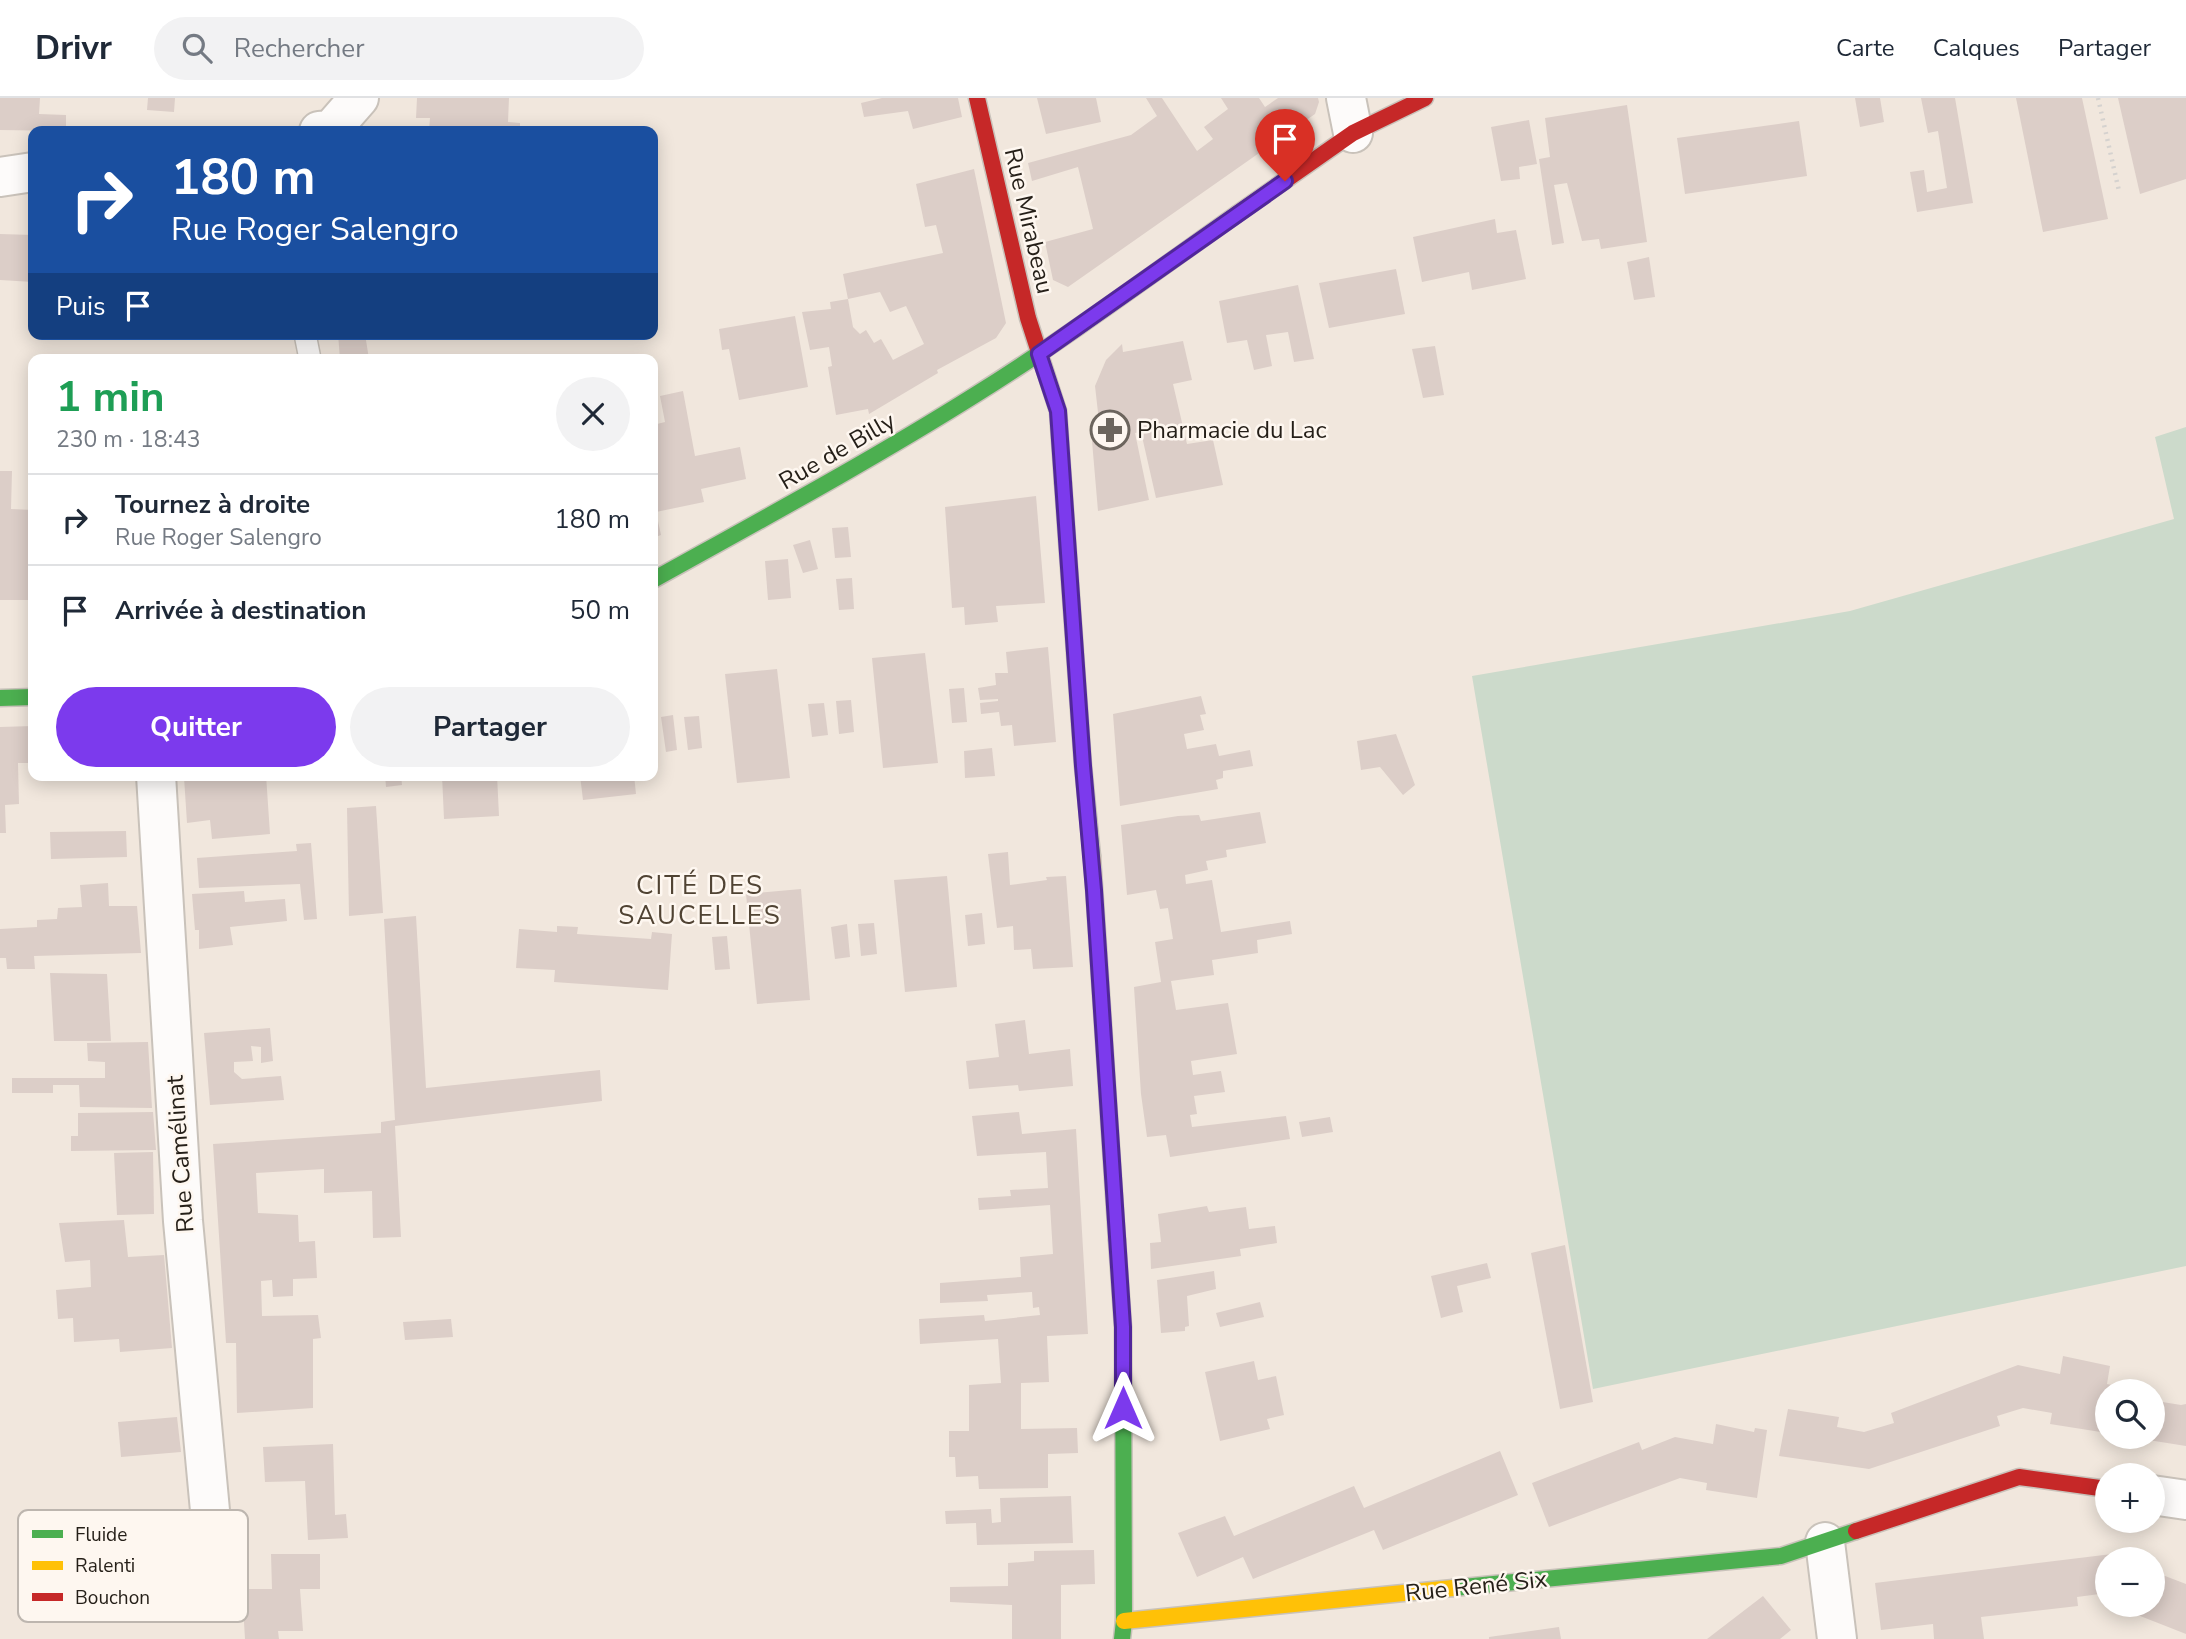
<!DOCTYPE html>
<html lang="fr">
<head>
<meta charset="utf-8">
<style>
	:root { --surface:#fff; --page:#f2f2f3; --text:#1f2937; --muted:#747a83; --line:#e0e1e3; --accent:#7c3aed }
	body { margin:0; font-family:"Nunito Sans",sans-serif; background:var(--page); color:var(--text); height:100vh; display:flex; flex-direction:column; font-size:26px; white-space:nowrap }
	* { box-sizing:border-box; margin:0 }
	p { font-size:23px; color:var(--muted) }
	.icon { flex:none; width:38px; height:38px; fill:none; stroke:currentColor; stroke-width:2; stroke-linecap:round; stroke-linejoin:round }
	.map { position:relative; flex:1; overflow:hidden }
	.drawer { position:absolute; left:28px; top:256px; width:630px; height:427px; display:flex; flex-direction:column; background:var(--surface); border-radius:14px; box-shadow:0 4px 18px #0003 }
	.drawer>* { flex:none }
	.hud { position:absolute; left:28px; top:28px; width:630px; height:214px; border-radius:14px; box-shadow:0 4px 18px #0003; background:#1a4fa0; color:#fff; overflow:hidden }
	.tools { position:absolute; left:2095px; top:1281px; display:grid; gap:14px }
	.tools a { display:grid; place-items:center; width:70px; height:70px; border-radius:50%; background:var(--surface); box-shadow:0 4px 18px #0003; font-size:35px }
	.pin { position:absolute; display:grid; place-items:center; width:60px; height:60px; color:#fff; margin:-72px -30px; border-radius:50% 50% 50% 0; rotate:-45deg; box-shadow:0 0 7px #0007 }
	.pin .icon { rotate:45deg }
	.me { position:absolute; width:77px; margin:-38px; rotate:0deg; stroke-linejoin:round; filter:drop-shadow(0 0 5px #0008) }
	.turn { display:flex; align-items:center; gap:24px; height:147px; padding:0 28px; font-size:32px }
	.turn .icon { width:91px; height:91px; stroke-width:2.5 }
	.turn b { display:block; font-size:49px; line-height:60px }
	.then { display:flex; align-items:center; height:66px; padding:0 28px; background:#0003; gap:14px; font-size:26px }
	.round { display:grid; place-items:center; flex:none; width:74px; height:74px; border-radius:37px; background:var(--page) }
	.summary { display:flex; align-items:center; justify-content:space-between; height:119px; padding:0 28px }
	h1 { font-size:42px; font-weight:700; line-height:52px; color:#1e9e55 }
	.cta { display:flex; gap:14px; margin-top:auto; padding:14px 28px }
	.cta a { flex:1; height:80px; border-radius:42px; background:var(--accent); color:#fff; font-size:28px; font-weight:700; line-height:80px; text-align:center }
	.cta a+a { background:var(--page); color:var(--text) }
	ul { padding:0; list-style:none }
	li { display:flex; align-items:center; gap:21px; height:91px; padding:0 28px; border-top:2px solid var(--line) }
	li div { flex:1 }
	li b { display:block; font-size:26px }
	li em { font-style:normal }
	header { display:flex; align-items:center; gap:42px; box-sizing:border-box; height:98px; padding:0 35px; background:var(--surface); border-bottom:2px solid var(--line) }
	header strong { font-size:33px }
	nav { display:flex; gap:38px; margin-inline-start:auto; font-size:24px }
	.search { width:490px; height:63px; background:var(--page); display:flex; align-items:center; gap:18px; box-sizing:border-box; padding:0 24px; border-radius:38px; color:var(--muted); font-size:26px }
	.map>svg:first-child { display:block }
	.green { fill:#ccdacb }
	.building { fill:#dccec8 }
	.lines { fill:none; stroke-linecap:round; stroke-linejoin:round }
	.lane-casing { stroke:#c9c2ba; stroke-width:24 }
	.street-casing { stroke:#c9c2ba; stroke-width:42 }
	.fast-casing { stroke:#c9c2ba; stroke-width:19 }
	.slow-casing { stroke:#c9c2ba; stroke-width:19 }
	.jam-casing { stroke:#c9c2ba; stroke-width:19 }
	.path { stroke:#d5d2cf; stroke-width:4.5; stroke-dasharray:2 5; stroke-linecap:butt }
	.lane { stroke:#fdfbfa; stroke-width:21 }
	.street { stroke:#fdfbfa; stroke-width:38 }
	.fast { stroke:#4caf50; stroke-width:16 }
	.slow { stroke:#ffc107; stroke-width:16 }
	.jam { stroke:#c62828; stroke-width:16 }
	.route-casing { stroke:#51269a; stroke-width:18 }
	.route { stroke:#7c3aed; stroke-width:12 }
	.labels { text-anchor:middle; stroke-width:5; stroke-linejoin:round; paint-order:stroke }
	.street-label { font-size:24px; fill:#251f18; stroke:#fef7f0 }
	.poi-label { font-size:24px; fill:#251f18; stroke:#fef7f0; text-anchor:start }
	.neighbourhood-label { font-size:26px; letter-spacing:2px; fill:#504333; stroke:#fef7f0 }
	.key { fill:#fef7f0; stroke:#bdb6af; stroke-width:2 }
	.key-label { font-size:19px; fill:#251f18 }
</style>
</head>
<body>
<header>
<strong>Drivr</strong>
<div class="search"><svg class="icon" aria-label="search" viewBox="0 0 24 24"><circle cx="10" cy="10" r="6"/><path d="M15 15l6 6"/></svg>Rechercher</div>
<nav><a>Carte</a><a>Calques</a><a>Partager</a></nav>
</header>
<div class="map">
<svg width="2186" height="1541" viewBox="0 0 2186 1541">
	<rect width="100%" height="100%" fill="#f1e7dd"/>
	<polygon class="green" points="2186,329 2186,1168 1593,1291 1472,578 1850,513 2174,421 2155,339"/>
	<g class="building">
		<polygon points="0,0 40,0 39,16 66,17 66,33 0,32"/>
		<polygon points="148,0 175,0 174,14 147,12"/>
		<polygon points="417,0 509,0 508,24 520,25 520,33 429,33 430,20 416,20"/>
		<polygon points="882,0 958,0 962,19 913,31 908,13 864,19 861,5"/>
		<polygon points="1037,0 1096,0 1101,24 1046,36"/>
		<polygon points="1146,0 1162,0 1197,53 1213,41 1204,29 1228,11 1221,0 1259,0 1265,9 1278,0 1318,0 1319,4 1315,16 1068,189 1053,182 1045,144 1093,131 1078,69 1032,83 1028,65 1131,37 1157,18"/>
		<polygon points="1855,0 1880,0 1884,24 1860,29"/>
		<polygon points="1921,0 1955,0 1973,105 1917,114 1910,74 1924,72 1927,94 1947,90 1938,33 1928,35"/>
		<polygon points="2016,0 2082,0 2108,121 2043,134"/>
		<polygon points="2118,0 2186,0 2186,81 2140,96"/>
		<polygon points="1627,7 1647,144 1601,151 1599,141 1582,143 1567,85 1554,87 1564,145 1552,147 1539,61 1550,59 1545,20"/>
		<polygon points="1529,22 1537,66 1519,69 1520,81 1501,83 1491,29"/>
		<polygon points="1799,23 1807,78 1685,96 1677,40"/>
		<polygon points="974,71 1006,225 996,240 937,272 938,275 869,316 868,311 836,317 828,269 832,268 829,249 810,252 802,214 831,211 830,204 848,201 853,229 860,236 866,232 874,245 881,241 893,262 924,246 906,208 890,214 880,194 848,201 843,176 943,155 936,127 925,129 916,86"/>
		<polygon points="1495,121 1497,135 1516,132 1526,181 1472,192 1469,174 1422,184 1413,139"/>
		<polygon points="0,136 33,137 33,184 0,182"/>
		<polygon points="1649,159 1655,199 1634,202 1627,164"/>
		<polygon points="1396,171 1405,216 1329,230 1319,185"/>
		<polygon points="1298,187 1314,261 1294,264 1288,234 1266,237 1272,268 1254,272 1247,242 1227,245 1219,203"/>
		<polygon points="795,218 808,289 739,302 729,251 722,252 719,231"/>
		<polygon points="338,236 365,236 369,261 340,261"/>
		<polygon points="1183,243 1192,282 1173,286 1187,346 1213,342 1223,387 1156,400 1141,334 1135,335 1149,402 1098,413 1092,343 1101,341 1095,288 1106,262 1122,246 1123,254"/>
		<polygon points="1435,248 1444,297 1423,300 1412,251"/>
		<polygon points="683,293 695,358 740,349 746,381 701,391 704,404 656,414 661,437 653,440 653,327 665,324 660,298"/>
		<polygon points="0,373 12,373 11,411 33,412 33,502 0,502"/>
		<polygon points="1036,398 1045,505 996,508 998,524 965,527 964,509 952,510 945,409"/>
		<polygon points="848,429 851,459 835,460 832,430"/>
		<polygon points="810,442 818,471 803,475 793,447"/>
		<polygon points="788,461 791,500 768,502 765,463"/>
		<polygon points="852,480 854,511 839,512 836,481"/>
		<polygon points="1048,549 1056,644 1014,648 1012,627 1001,628 999,614 981,616 980,605 998,603 998,601 980,602 978,590 996,587 995,575 1008,575 1006,554"/>
		<polygon points="925,555 938,665 883,670 872,560"/>
		<polygon points="777,571 790,680 737,685 725,576"/>
		<polygon points="964,590 967,624 952,625 949,591"/>
		<polygon points="1201,598 1206,616 1200,617 1204,632 1184,636 1187,651 1216,646 1219,658 1250,652 1253,668 1223,673 1223,680 1216,682 1218,691 1120,708 1113,616"/>
		<polygon points="851,602 854,634 839,636 836,603"/>
		<polygon points="824,605 828,637 812,639 808,606"/>
		<polygon points="673,617 677,652 666,654 661,619"/>
		<polygon points="699,618 702,650 688,652 684,619"/>
		<polygon points="33,628 33,665 18,665 19,706 5,707 6,735 0,735 0,629"/>
		<polygon points="1396,636 1415,687 1403,697 1380,669 1361,672 1357,643"/>
		<polygon points="992,650 995,678 965,680 964,653"/>
		<polygon points="199,677 266,677 270,736 212,741 210,722 187,725 184,679"/>
		<polygon points="385,677 401,677 402,687 386,689"/>
		<polygon points="442,677 497,677 499,718 444,721"/>
		<polygon points="580,677 634,677 636,696 583,702"/>
		<polygon points="376,708 383,815 349,818 347,710"/>
		<polygon points="1260,714 1266,745 1226,752 1227,759 1206,763 1208,772 1185,777 1186,786 1212,782 1221,834 1290,823 1292,836 1257,842 1258,855 1212,862 1214,877 1171,883 1176,912 1228,905 1237,956 1191,963 1193,977 1221,973 1225,994 1194,998 1197,1016 1190,1017 1192,1029 1286,1018 1290,1041 1170,1059 1166,1037 1147,1039 1141,996 1134,889 1161,884 1155,844 1173,841 1168,810 1160,811 1156,792 1127,797 1121,727 1178,718 1199,717 1201,723"/>
		<polygon points="126,733 127,759 51,761 50,734"/>
		<polygon points="311,745 317,821 304,822 300,786 199,790 197,760 297,753 296,746"/>
		<polygon points="1008,754 1010,787 1047,782 1046,779 1066,778 1073,869 1033,871 1031,851 1014,852 1013,828 997,830 988,756"/>
		<polygon points="947,778 957,889 905,894 894,782"/>
		<polygon points="108,785 109,808 137,808 141,855 34,858 35,871 7,871 6,860 0,860 0,831 37,829 37,822 57,821 58,810 82,809 80,787"/>
		<polygon points="801,791 810,902 757,906 746,796"/>
		<polygon points="244,793 245,804 285,801 287,823 230,829 233,847 199,851 199,832 195,832 192,796"/>
		<polygon points="982,815 985,846 968,848 965,817"/>
		<polygon points="416,818 426,990 600,972 602,1003 395,1028 401,1139 373,1140 372,1093 324,1095 324,1071 256,1075 258,1115 298,1117 299,1144 315,1143 317,1180 293,1181 293,1198 273,1199 272,1182 261,1183 262,1218 318,1217 321,1240 313,1241 313,1310 237,1315 236,1245 226,1245 213,1046 381,1035 381,1024 395,1022 384,821"/>
		<polygon points="874,825 877,856 861,858 858,826"/>
		<polygon points="847,826 850,859 835,861 831,829"/>
		<polygon points="557,828 578,829 577,836 651,841 652,834 672,836 668,892 554,884 555,872 516,870 519,831 557,834"/>
		<polygon points="727,838 730,871 715,872 712,839"/>
		<polygon points="50,875 107,876 111,943 54,943"/>
		<polygon points="1025,922 1029,956 1070,951 1073,988 1019,993 1018,987 969,991 966,963 999,959 995,926"/>
		<polygon points="270,930 273,963 261,965 261,949 251,948 253,963 234,964 234,974 242,981 281,978 284,1002 210,1007 204,935"/>
		<polygon points="148,944 152,1010 80,1009 79,987 53,987 53,995 12,995 12,980 105,980 105,964 88,963 87,945"/>
		<polygon points="153,1014 156,1052 71,1053 71,1038 78,1038 78,1015"/>
		<polygon points="1019,1014 1022,1036 1076,1031 1088,1236 1047,1238 1049,1284 1021,1285 1021,1331 1077,1330 1078,1355 1048,1356 1048,1390 979,1391 978,1378 956,1379 955,1359 949,1359 949,1333 969,1333 969,1287 1001,1285 998,1241 920,1246 919,1221 984,1217 985,1223 1040,1217 1039,1209 1033,1210 1032,1194 987,1197 988,1203 940,1205 940,1185 1021,1179 1020,1159 1053,1156 1050,1107 979,1112 978,1100 1011,1098 1010,1092 1048,1090 1046,1054 977,1058 972,1018"/>
		<polygon points="1330,1019 1333,1034 1302,1039 1299,1024"/>
		<polygon points="153,1054 154,1116 117,1117 114,1055"/>
		<polygon points="1207,1108 1209,1114 1246,1109 1249,1131 1275,1128 1277,1145 1240,1151 1241,1158 1151,1171 1150,1145 1161,1144 1158,1116"/>
		<polygon points="124,1122 128,1159 164,1157 172,1250 120,1254 119,1241 74,1244 73,1220 58,1221 56,1192 91,1189 90,1162 65,1164 59,1125"/>
		<polygon points="1565,1147 1593,1304 1560,1311 1531,1155"/>
		<polygon points="1487,1165 1491,1180 1457,1188 1463,1214 1441,1220 1431,1178"/>
		<polygon points="1214,1173 1216,1191 1187,1198 1189,1228 1185,1229 1185,1233 1161,1235 1157,1182"/>
		<polygon points="1260,1204 1264,1219 1220,1229 1216,1215"/>
		<polygon points="451,1221 453,1239 405,1242 403,1224"/>
		<polygon points="2063,1258 2110,1268 2107,1286 2136,1292 2107,1293 2107,1335 2050,1326 2052,1315 2023,1310 1997,1318 2000,1328 1869,1371 1779,1358 1788,1311 1839,1319 1837,1329 1864,1334 1894,1325 1891,1315 2018,1267 2060,1276"/>
		<polygon points="1254,1263 1258,1282 1276,1278 1284,1317 1267,1321 1270,1331 1220,1343 1205,1274"/>
		<polygon points="2152,1295 2158,1296 2156,1303 2181,1307 2186,1306 2186,1348 2136,1340 2152,1339"/>
		<polygon points="177,1319 181,1354 121,1359 118,1324"/>
		<polygon points="1716,1326 1754,1334 1755,1330 1767,1332 1757,1400 1706,1392 1707,1385 1680,1380 1549,1429 1532,1385 1639,1344 1642,1352 1675,1339 1713,1346"/>
		<polygon points="333,1346 335,1417 346,1416 348,1440 308,1442 305,1383 265,1384 263,1349"/>
		<polygon points="1500,1353 1518,1397 1383,1452 1374,1432 1253,1481 1243,1459 1197,1479 1178,1435 1225,1418 1234,1438 1354,1388 1364,1410"/>
		<polygon points="1071,1398 1073,1445 977,1447 976,1425 946,1426 945,1413 991,1411 992,1425 1001,1424 1000,1400"/>
		<polygon points="1094,1452 1095,1486 1061,1487 1061,1541 1012,1541 1012,1507 950,1504 950,1489 1008,1488 1008,1465 1034,1463 1034,1453"/>
		<polygon points="271,1456 320,1456 320,1491 300,1491 303,1533 278,1533 279,1541 245,1541 242,1491 272,1491"/>
		<polygon points="2112,1456 2124,1461 2107,1461 2107,1495 2077,1499 2078,1508 1981,1519 1984,1541 1934,1541 1933,1526 1881,1532 1875,1485"/>
		<polygon points="2152,1473 2186,1486 2186,1536 2130,1514 2132,1507 2152,1507"/>
		<polygon points="1763,1498 1791,1532 1780,1541 1707,1541"/>
		<polygon points="1559,1529 1561,1541 1489,1541 1489,1539"/>
	</g>
	<g class="lines">
		<defs>
			<polyline id="lane" points="305,236 310,261"/>
			<g id="street">
				<polyline points="1346,0 1353,35"/>
				<polyline points="319,33 331,32 359,0"/>
				<polyline points="0,79 33,74"/>
				<polyline points="156,677 183,1123 212,1434"/>
				<polyline points="2152,1397 2186,1402"/>
				<polyline points="1825,1444 1837,1541"/>
			</g>
			<g id="fast">
				<polyline points="1063,385 1083,668 1092,758"/>
				<path d="M653,482C761,422 870,363 975,297C1065,241 1151,177 1237,116"/>
				<polyline points="0,600 33,599"/>
				<polyline points="1117,1142 1123,1229 1124,1523 1122,1541"/>
				<polyline points="1453,1490 1781,1458 1856,1433"/>
			</g>
			<g id="slow">
				<polyline points="1092,758 1117,1142"/>
				<polyline points="1124,1523 1453,1490"/>
			</g>
			<g id="jam">
				<polyline points="977,0 1028,220 1058,313 1063,385"/>
				<polyline points="1237,116 1353,35 1425,0"/>
				<polyline points="1856,1433 2019,1379 2107,1391"/>
			</g>
		</defs>
		<use href="#lane" class="lane-casing"/>
		<use href="#street" class="street-casing"/>
		<use href="#fast" class="fast-casing"/>
		<use href="#slow" class="slow-casing"/>
		<use href="#jam" class="jam-casing"/>
		<polyline class="path" points="2098,0 2119,93"/>
		<use href="#lane" class="lane"/>
		<use href="#street" class="street"/>
		<use href="#fast" class="fast"/>
		<use href="#slow" class="slow"/>
		<use href="#jam" class="jam"/>
	</g>
	<g class="lines">
		<defs>
			<polyline id="route" points="1123,1310 1123,1229 1094,792 1083,668 1058,313 1039,256 1285,83"/>
		</defs>
		<use href="#route" class="route-casing"/>
		<use href="#route" class="route"/>
	</g>
	<defs>
		<symbol id="pharmacy-ring" viewBox="-11 -11 22 22"><circle r="9.5" fill="#fef7f0" stroke="#6c655d" stroke-width="1.5"/><path d="M-2-6h4v4h4v4h-4v4h-4v-4h-4v-4h4Z" fill="#6c655d"/></symbol>
	</defs>
	<g fill-rule="evenodd">
		<use href="#pharmacy-ring" x="1088" y="310" width="44" height="44"/>
	</g>
	<g class="labels">
		<g class="street-label">
			<text transform="translate(1029 123) rotate(77)" y="8">Rue Mirabeau</text>
			<text transform="translate(837 353) rotate(-30)" y="8">Rue de Billy</text>
			<text transform="translate(180 1056) rotate(-94)" y="8">Rue Camélinat</text>
			<text transform="translate(1476 1488) rotate(-6)" y="8">Rue René Six</text>
		</g>
		<g class="poi-label">
			<text x="1137" y="340">Pharmacie du Lac</text>
		</g>
		<g class="neighbourhood-label">
			<text x="700" y="796">CITÉ DES<tspan x="700" dy="30">SAUCELLES</tspan></text>
		</g>
	</g>
	<rect x="18" y="1412" width="230" height="112" rx="10" class="key"/>
	<rect x="32" y="1432" width="31" height="8" fill="#4caf50"/>
	<rect x="32" y="1463" width="31" height="9" fill="#ffc107"/>
	<rect x="32" y="1495" width="31" height="8" fill="#c62828"/>
	<g class="key-label">
		<text x="75" y="1443">Fluide</text>
		<text x="75" y="1474">Ralenti</text>
		<text x="75" y="1506">Bouchon</text>
	</g>
</svg>
<div class="tools">
<a><svg class="icon" aria-label="search" viewBox="0 0 24 24"><circle cx="10" cy="10" r="6"/><path d="M15 15l6 6"/></svg></a>
<a>+</a>
<a>−</a>
</div>
<div class="pin" style="left:1285px;top:83px;background:#d93025"><svg class="icon" aria-label="arrive" viewBox="0 0 24 24"><path d="M6 21V4h12l-3 4 3 4H6"/></svg></div>
<svg class="me" style="left:1123px;top:1310px" viewBox="-20 -20 40 40"><path d="M0-17L14 15 0 8-14 15z" fill="#7c3aed" stroke="#fff" stroke-width="4"/></svg>
<div class="hud">
<div class="turn"><svg class="icon" aria-label="right" viewBox="0 0 24 24"><path d="M7 20v-9h11M14 6l5 5-5 5"/></svg><div><b>180 m</b>Rue Roger Salengro</div></div>
<div class="then">Puis<svg class="icon" aria-label="arrive" viewBox="0 0 24 24"><path d="M6 21V4h12l-3 4 3 4H6"/></svg></div>
</div>
<section class="drawer">
<div class="summary"><div><h1>1 min</h1><p>230 m · 18:43</p></div><a class="round"><svg class="icon" aria-label="close" viewBox="0 0 24 24"><path d="M6 6l12 12M18 6L6 18"/></svg></a></div>
<ul>
<li><svg class="icon" aria-label="right" viewBox="0 0 24 24"><path d="M7 20v-9h11M14 6l5 5-5 5"/></svg><div><b>Tournez à droite</b><p>Rue Roger Salengro</p></div><em>180 m</em></li>
<li><svg class="icon" aria-label="arrive" viewBox="0 0 24 24"><path d="M6 21V4h12l-3 4 3 4H6"/></svg><div><b>Arrivée à destination</b></div><em>50 m</em></li>
</ul>
<div class="cta"><a>Quitter</a><a>Partager</a></div>
</section>
</div>
</body>
</html>
